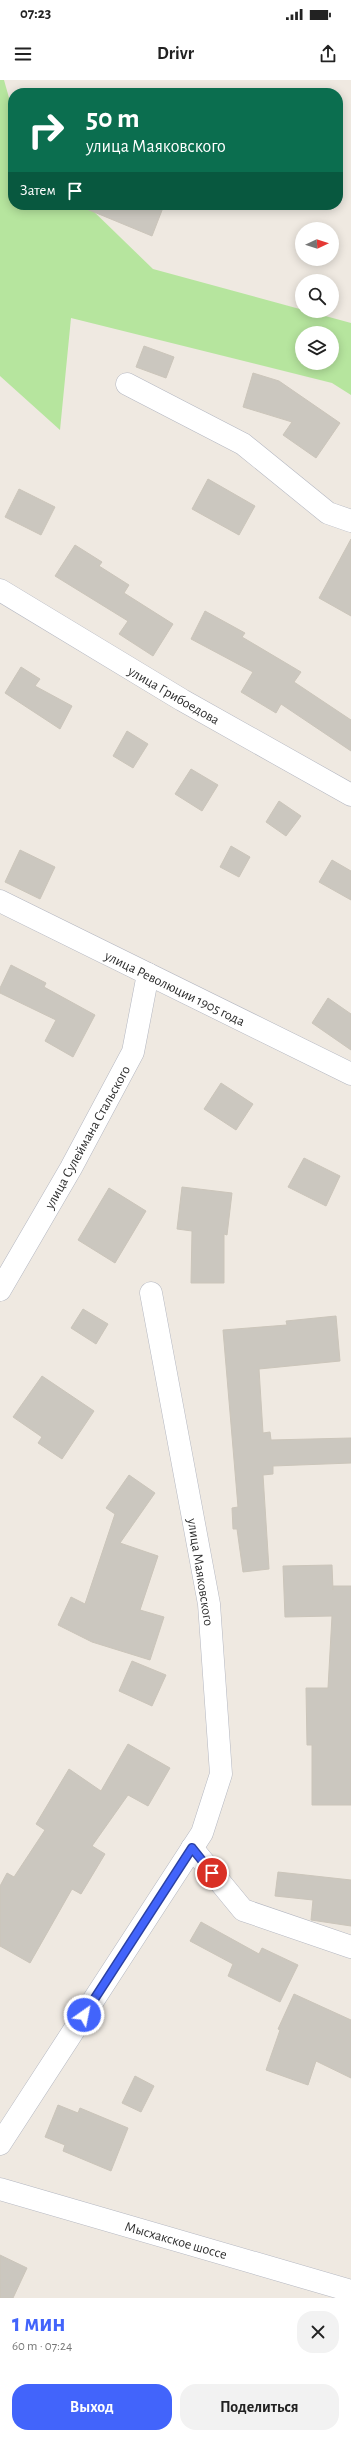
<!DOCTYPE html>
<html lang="ru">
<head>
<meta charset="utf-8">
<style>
	:root { --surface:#fff; --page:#f2f2f2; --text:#222; --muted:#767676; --accent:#4264fb }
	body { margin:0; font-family:"Alegreya Sans",sans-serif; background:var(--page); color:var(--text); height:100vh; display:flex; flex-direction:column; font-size:15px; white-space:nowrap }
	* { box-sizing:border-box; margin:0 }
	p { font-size:13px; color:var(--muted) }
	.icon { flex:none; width:22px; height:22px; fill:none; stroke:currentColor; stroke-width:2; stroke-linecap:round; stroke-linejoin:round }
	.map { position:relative; height:2218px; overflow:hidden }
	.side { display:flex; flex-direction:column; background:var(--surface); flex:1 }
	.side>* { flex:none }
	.guide { position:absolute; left:8px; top:8px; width:335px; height:122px; border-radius:16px; box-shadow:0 2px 10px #0003; background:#0b6e4f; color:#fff; overflow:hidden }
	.needle { width:26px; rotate:86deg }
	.fabs { position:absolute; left:295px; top:142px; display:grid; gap:8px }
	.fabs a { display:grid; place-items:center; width:44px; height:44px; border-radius:50%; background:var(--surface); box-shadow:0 2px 10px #0003; font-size:20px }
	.pin { position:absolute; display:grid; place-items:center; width:34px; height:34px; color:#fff; margin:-17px; border:2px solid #fff; border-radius:50%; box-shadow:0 1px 4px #0007 }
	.me { position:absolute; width:44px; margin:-22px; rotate:33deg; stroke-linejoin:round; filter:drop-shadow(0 0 3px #0008) }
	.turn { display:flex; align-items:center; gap:14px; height:84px; padding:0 12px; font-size:18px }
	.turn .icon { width:52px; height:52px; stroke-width:2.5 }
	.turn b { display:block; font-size:28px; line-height:34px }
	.then { display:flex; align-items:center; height:38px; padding:0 12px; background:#0003; gap:8px; font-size:15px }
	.round { display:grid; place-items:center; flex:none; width:42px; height:42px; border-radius:16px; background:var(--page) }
	.summary { display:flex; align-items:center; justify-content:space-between; height:68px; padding:0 12px }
	h1 { font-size:24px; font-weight:700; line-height:30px; color:var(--accent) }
	.cta { display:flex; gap:8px; margin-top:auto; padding:8px 12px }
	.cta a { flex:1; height:46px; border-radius:16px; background:var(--accent); color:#fff; font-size:16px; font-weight:700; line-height:46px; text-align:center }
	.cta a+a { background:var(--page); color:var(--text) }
	.status { display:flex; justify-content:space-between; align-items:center; height:28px; padding:0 20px; background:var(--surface); direction:ltr }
	.status svg { height:11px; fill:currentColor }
	header { display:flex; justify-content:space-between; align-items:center; height:52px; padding:0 12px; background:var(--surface); font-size:18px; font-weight:700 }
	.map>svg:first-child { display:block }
	.green { fill:#b6e59e; fill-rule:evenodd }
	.building { fill:#cbc7bf; stroke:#cbc5ba }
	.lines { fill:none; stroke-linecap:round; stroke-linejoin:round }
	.minor-casing { stroke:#b4b7c1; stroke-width:23 }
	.tertiary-casing { stroke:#b4b7c1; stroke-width:23 }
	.minor { stroke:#fff; stroke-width:22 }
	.tertiary { stroke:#fff; stroke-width:22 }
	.route-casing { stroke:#2b41a3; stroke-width:10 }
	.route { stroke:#4264fb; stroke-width:7 }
	.labels { text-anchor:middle; stroke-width:3.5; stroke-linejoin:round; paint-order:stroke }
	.street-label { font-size:14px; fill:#2e2e2e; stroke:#fff }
</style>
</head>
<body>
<div class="status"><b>07:23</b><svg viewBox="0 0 49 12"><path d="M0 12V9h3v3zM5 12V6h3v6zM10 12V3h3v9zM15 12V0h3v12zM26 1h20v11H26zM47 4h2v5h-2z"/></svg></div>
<header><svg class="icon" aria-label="menu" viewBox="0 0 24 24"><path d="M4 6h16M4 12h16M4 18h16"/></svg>Drivr<svg class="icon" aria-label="share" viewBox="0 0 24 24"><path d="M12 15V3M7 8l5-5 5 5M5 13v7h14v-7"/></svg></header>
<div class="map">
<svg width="351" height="2218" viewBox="0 0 351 2218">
	<rect width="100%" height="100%" fill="#efe9e1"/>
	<path class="green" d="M0,0H4L13,32V125H87L153,189L351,243V315L332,303L71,238L60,350L0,296ZM302,253H332V283H302Z"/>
	<g class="building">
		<polygon points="77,125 164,125 152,156"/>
		<polygon points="144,266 174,277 166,298 136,287"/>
		<polygon points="253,293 279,301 340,343 316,378 283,355 292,342 243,327"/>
		<polygon points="208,399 255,426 239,455 192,429"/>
		<polygon points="19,409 55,427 41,455 5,437"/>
		<polygon points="351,459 351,536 319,518"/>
		<polygon points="75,465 102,482 99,486 129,505 124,513 173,544 153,576 119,554 128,541 55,496"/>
		<polygon points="205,531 245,553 242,557 301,592 294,602 351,640 351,671 281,624 276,633 241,612 253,592 191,559"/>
		<polygon points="21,587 40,599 35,606 72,626 60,649 5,613"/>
		<polygon points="127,651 148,664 133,688 113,676"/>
		<polygon points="191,689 218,705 202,731 175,714"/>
		<polygon points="279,721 301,736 286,756 266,742"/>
		<polygon points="231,766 250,777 239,797 220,787"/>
		<polygon points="20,770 55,787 40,819 5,802"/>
		<polygon points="332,780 351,791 351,820 319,802"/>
		<polygon points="11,885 46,903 44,907 95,935 73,977 45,961 56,940 0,913 0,908"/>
		<polygon points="328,918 351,934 351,970 312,943"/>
		<polygon points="221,1003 253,1024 236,1050 204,1029"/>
		<polygon points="304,1078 340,1096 326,1126 288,1107"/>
		<polygon points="182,1107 232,1113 227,1155 224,1154 224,1203 191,1203 192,1151 177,1149"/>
		<polygon points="109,1108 146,1131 115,1183 78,1160"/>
		<polygon points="83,1229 108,1244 96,1264 71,1248"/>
		<polygon points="336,1236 340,1281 259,1289 263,1353 270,1352 271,1360 351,1358 351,1383 273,1386 273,1394 263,1395 269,1489 243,1492 237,1449 233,1449 232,1428 238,1427 223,1250 287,1245 286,1241"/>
		<polygon points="42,1296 94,1331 62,1379 38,1363 42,1357 13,1337"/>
		<polygon points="129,1395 155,1413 120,1463 158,1476 140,1530 164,1537 150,1580 92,1562 58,1545 71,1517 85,1524 115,1434 106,1428"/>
		<polygon points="332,1485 333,1510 333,1506 351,1506 351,1725 312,1725 312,1665 307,1665 306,1608 328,1608 332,1536 285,1537 283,1486"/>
		<polygon points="132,1581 166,1595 152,1626 119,1611"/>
		<polygon points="128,1664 170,1688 148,1726 128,1715 92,1766 105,1774 81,1814 72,1809 30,1883 0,1866 0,1806 7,1793 14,1797 45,1750 36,1744 69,1689 101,1711"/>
		<polygon points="278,1792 351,1800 351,1846 311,1840 313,1820 275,1816"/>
		<polygon points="201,1842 259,1874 262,1868 298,1885 280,1922 228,1896 233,1884 190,1861"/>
		<polygon points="294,1914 351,1940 351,1998 316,1981 308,2005 266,1990 280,1950 278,1949"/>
		<polygon points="135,1996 154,2006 141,2032 122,2023"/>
		<polygon points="58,2025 78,2033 80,2028 128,2048 111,2091 63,2071 65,2065 45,2057"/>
		<polygon points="0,2175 27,2188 13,2218 0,2218"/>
	</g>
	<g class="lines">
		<defs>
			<g id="minor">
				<polyline points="127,304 243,364 328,433 351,441"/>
				<polyline points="0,510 182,620 351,715"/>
				<polyline points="0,821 351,994"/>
				<polyline points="0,1210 71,1088 133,972 148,894"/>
				<polyline points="192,1768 243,1830 351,1867"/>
				<polyline points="0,2064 202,1753 221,1694 209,1524 151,1213"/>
			</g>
			<polyline id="tertiary" points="0,2109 351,2211"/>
		</defs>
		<use href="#minor" class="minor-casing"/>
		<use href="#tertiary" class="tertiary-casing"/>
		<use href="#minor" class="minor"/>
		<use href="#tertiary" class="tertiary"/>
	</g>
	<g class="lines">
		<defs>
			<polyline id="route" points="84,1935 192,1768 212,1793"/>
		</defs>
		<use href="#route" class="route-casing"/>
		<use href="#route" class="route"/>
	</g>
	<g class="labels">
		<g class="street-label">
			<text transform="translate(174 615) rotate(30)" y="5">улица Грибоедова</text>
			<text transform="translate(175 908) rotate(26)" y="5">улица Революции 1905 года</text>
			<text transform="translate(87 1057) rotate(-61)" y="5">улица Сулеймана Стальского</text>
			<text transform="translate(201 1492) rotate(81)" y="5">улица Маяковского</text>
			<text transform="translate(176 2160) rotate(16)" y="5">Мысхакское шоссе</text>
		</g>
	</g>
</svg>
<div class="fabs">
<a><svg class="needle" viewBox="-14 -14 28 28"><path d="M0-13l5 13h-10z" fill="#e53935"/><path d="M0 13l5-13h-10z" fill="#767676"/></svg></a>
<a><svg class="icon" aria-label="search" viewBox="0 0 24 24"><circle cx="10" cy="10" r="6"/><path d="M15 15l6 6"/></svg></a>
<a><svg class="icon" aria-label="layers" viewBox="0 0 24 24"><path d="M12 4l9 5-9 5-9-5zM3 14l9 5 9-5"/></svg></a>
</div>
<div class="pin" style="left:212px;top:1793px;background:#d93025"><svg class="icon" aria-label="arrive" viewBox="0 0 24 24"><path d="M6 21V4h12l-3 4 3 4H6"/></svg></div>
<svg class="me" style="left:84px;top:1935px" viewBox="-20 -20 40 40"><circle r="17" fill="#4264fb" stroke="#fff" stroke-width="3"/><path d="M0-11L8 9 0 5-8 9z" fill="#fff"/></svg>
<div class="guide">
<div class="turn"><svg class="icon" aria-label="right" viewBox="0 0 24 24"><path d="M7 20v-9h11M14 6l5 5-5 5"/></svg><div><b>50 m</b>улица Маяковского</div></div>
<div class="then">Затем<svg class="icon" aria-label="arrive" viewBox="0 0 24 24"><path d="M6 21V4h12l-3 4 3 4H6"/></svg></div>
</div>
</div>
<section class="side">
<div class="summary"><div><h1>1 мин</h1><p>60 m · 07:24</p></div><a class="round"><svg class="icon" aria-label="close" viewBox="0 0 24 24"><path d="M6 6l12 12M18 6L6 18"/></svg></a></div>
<div class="cta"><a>Выход</a><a>Поделиться</a></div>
</section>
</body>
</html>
